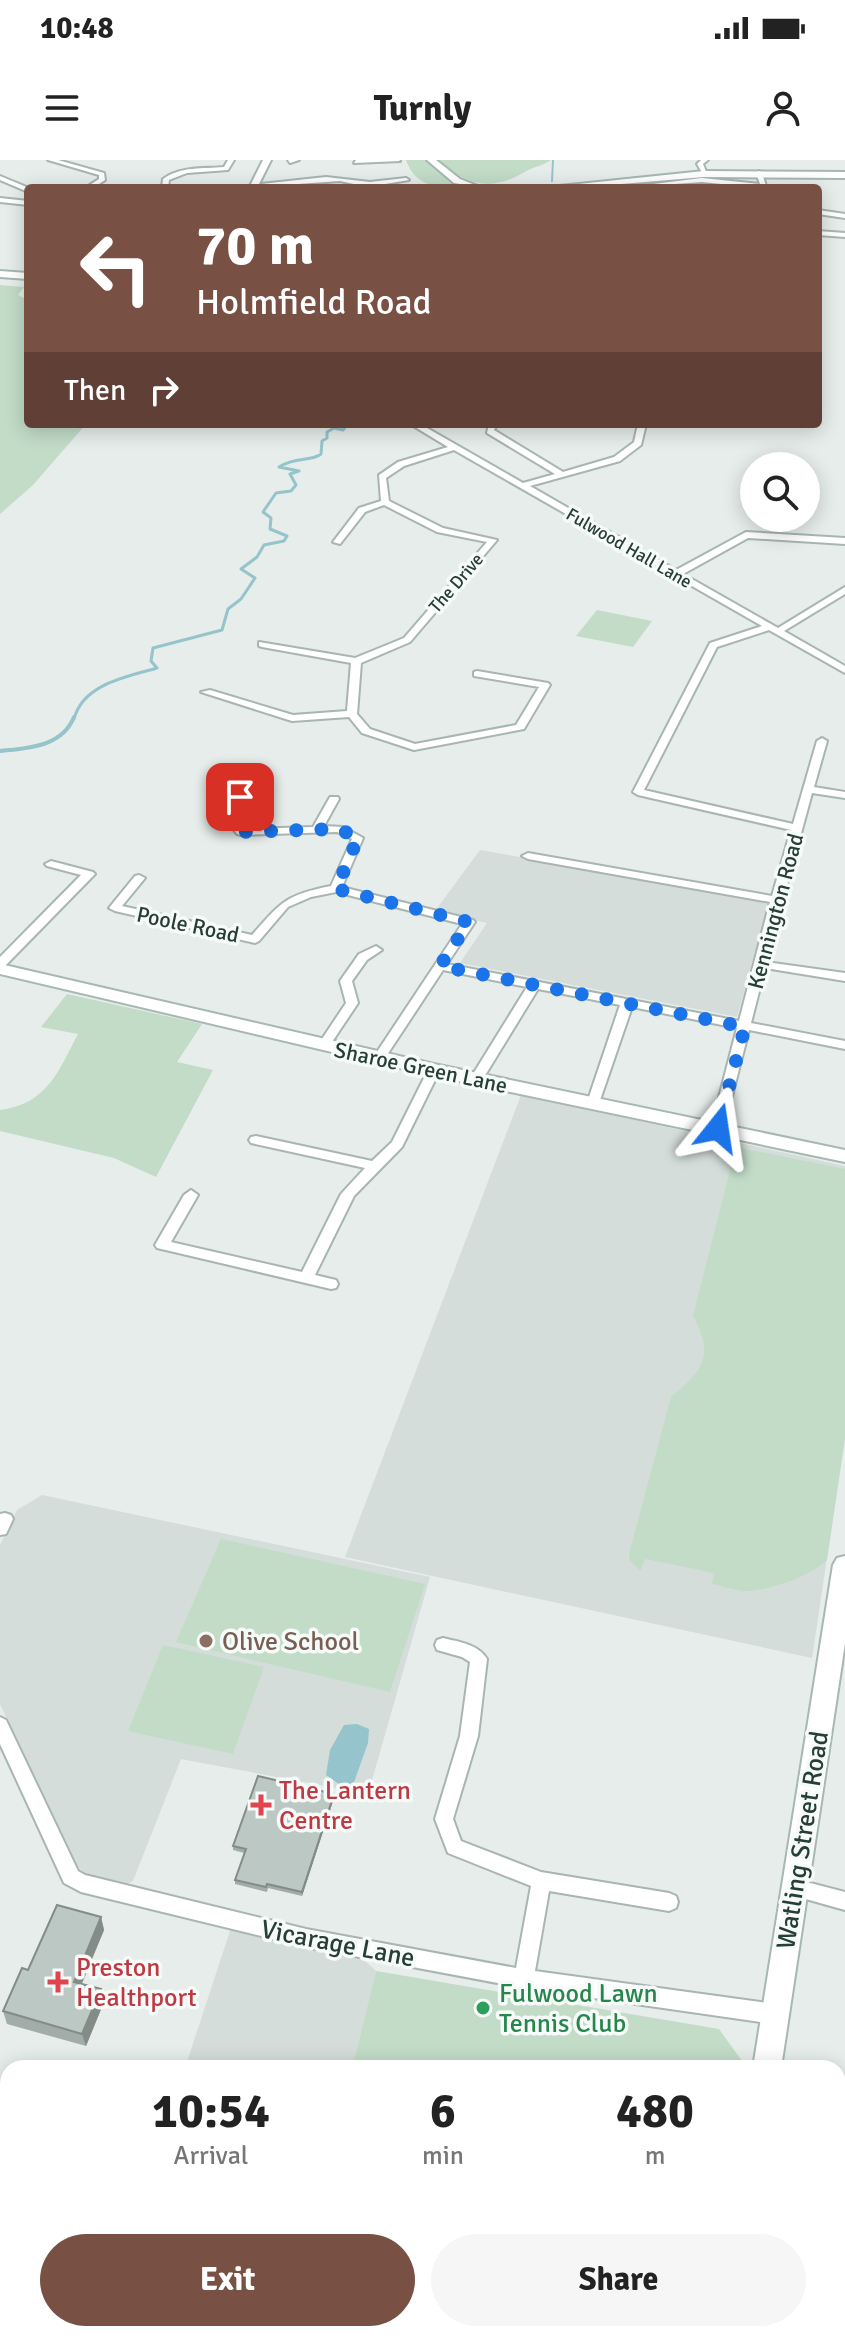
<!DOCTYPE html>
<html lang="en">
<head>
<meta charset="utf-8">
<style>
	:root { --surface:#fff; --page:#f6f6f6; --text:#222; --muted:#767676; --accent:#795044 }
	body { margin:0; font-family:Signika,sans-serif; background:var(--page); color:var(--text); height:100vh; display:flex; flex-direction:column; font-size:30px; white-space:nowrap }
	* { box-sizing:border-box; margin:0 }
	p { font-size:26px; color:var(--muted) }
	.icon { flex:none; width:44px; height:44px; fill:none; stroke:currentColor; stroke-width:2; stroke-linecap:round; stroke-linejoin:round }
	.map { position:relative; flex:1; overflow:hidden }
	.drawer { position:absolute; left:0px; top:1900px; width:846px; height:282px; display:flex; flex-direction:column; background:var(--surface); border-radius:24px 24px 0 0; box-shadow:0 4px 20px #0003 }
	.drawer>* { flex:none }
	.guide { position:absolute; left:24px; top:24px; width:798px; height:244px; border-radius:8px; box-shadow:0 4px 20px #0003; background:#795044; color:#fff; overflow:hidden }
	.buttons { position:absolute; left:740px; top:292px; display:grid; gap:16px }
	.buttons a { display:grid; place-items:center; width:80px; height:80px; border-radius:50%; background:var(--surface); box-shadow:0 4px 20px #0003; font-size:40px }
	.pin { position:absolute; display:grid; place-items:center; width:68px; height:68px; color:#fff; margin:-34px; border-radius:16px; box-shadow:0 4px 12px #0006 }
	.me { position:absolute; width:88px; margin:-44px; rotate:15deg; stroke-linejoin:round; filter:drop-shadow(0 0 6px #0008) }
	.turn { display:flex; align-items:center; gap:28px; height:168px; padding:0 40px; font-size:36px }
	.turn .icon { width:104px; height:104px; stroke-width:2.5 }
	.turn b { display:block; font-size:56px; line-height:68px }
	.then { display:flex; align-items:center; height:76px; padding:0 40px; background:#0003; gap:16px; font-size:30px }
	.eta { display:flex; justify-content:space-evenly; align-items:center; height:136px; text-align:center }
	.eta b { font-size:48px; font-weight:800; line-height:56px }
	.button { display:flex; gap:16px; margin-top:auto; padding:16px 40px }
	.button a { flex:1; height:92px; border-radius:48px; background:var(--accent); color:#fff; font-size:32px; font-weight:800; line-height:92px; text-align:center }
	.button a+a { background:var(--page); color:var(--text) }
	.status { display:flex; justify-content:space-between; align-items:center; height:56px; padding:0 40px; background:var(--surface); direction:ltr }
	.status svg { height:22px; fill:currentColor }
	header { display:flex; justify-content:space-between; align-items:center; height:104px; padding:0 40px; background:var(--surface); font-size:36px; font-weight:800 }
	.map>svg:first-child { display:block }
	.built { fill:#d4ddd9 }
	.green { fill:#c2dcc8 }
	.water { fill:#95c4cc }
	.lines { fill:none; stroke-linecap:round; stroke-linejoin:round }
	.stream-far2 { stroke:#95c4cc; stroke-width:2 }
	.stream-far1 { stroke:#95c4cc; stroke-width:3 }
	.stream { stroke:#95c4cc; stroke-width:4 }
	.street-casing { stroke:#a9b5b1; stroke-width:4 }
	.secondary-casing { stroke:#a6b8b1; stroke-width:4 }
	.street { fill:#fff; fill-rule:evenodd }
	.secondary { fill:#fff; fill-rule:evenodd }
	.wall { fill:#a2aca8 }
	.shaded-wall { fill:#848c88 }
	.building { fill:#bcc8c3; stroke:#848c88; stroke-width:2 }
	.route { stroke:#1a73e8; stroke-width:14; stroke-dasharray:0 25.2 }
	.education-dot { fill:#8d6e63; stroke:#f6faf8; stroke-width:3 }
	.health-dot { fill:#e0444e; stroke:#f6faf8; stroke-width:3 }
	.leisure-dot { fill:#2e9e5b; stroke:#f6faf8; stroke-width:3 }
	.labels { text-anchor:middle; stroke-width:7; stroke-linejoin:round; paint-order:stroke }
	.far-street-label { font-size:18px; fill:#273e37; stroke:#f6faf8 }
	.street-label { font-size:22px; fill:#273e37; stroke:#f6faf8 }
	.near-education-label { font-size:26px; fill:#785e54; stroke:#f6faf8; text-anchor:start }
	.near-health-label { font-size:26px; fill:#be3a42; stroke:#f6faf8; text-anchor:start }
	.near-street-label { font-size:26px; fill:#273e37; stroke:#f6faf8 }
	.near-leisure-label { font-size:26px; fill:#27864d; stroke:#f6faf8; text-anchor:start }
</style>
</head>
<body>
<div class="status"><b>10:48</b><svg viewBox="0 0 49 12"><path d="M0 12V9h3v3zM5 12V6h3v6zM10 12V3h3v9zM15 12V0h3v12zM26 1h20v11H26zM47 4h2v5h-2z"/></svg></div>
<header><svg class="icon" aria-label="menu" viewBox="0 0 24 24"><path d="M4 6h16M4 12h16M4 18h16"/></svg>Turnly<svg class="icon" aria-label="person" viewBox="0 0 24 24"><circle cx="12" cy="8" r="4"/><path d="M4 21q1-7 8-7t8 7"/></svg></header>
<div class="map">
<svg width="845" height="2181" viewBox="0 0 845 2181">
	<rect width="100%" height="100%" fill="#e6edea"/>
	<g class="built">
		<polygon points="480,690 769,741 737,857 460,803 487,763 435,751"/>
		<polygon points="521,935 845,1006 845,1278 812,1498 345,1397"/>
		<polygon points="42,1335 430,1417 368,1634 181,1599 133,1721 125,1725 85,1713 78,1707 0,1544 0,1385 17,1350"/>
		<polygon points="231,1768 365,1801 376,1811 352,1908 185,1908"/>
	</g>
	<g class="green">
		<path d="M406,0H424L460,28C436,28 415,26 406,0Z"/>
		<path d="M439,0H551C543,6 532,7 523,13C492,31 464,26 439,0Z"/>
		<polygon points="0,125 24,127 18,135 28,140 28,264 86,264 33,325 0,354"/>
		<polygon points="597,450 652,461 633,487 576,476"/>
		<path d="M67,834L202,864L177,902L213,910L156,1017L114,998L0,971V950C47,944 58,912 78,874L41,867Z"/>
		<path d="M736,987L845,1009V1278L827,1400C811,1416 766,1432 744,1431C733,1430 722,1426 712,1424L714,1413L645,1399L640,1411L630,1401L629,1394L671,1237C703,1211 715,1195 693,1156Z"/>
		<polygon points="221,1379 425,1424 390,1532 176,1482"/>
		<polygon points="163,1485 264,1507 233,1594 128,1571"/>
		<polygon points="376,1811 719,1869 747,1908 352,1908"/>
	</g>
	<polygon class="water" points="357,1564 369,1569 368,1583 353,1625 339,1624 326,1615 330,1590 344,1565"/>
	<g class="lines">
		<polyline class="stream-far2" points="552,21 553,0"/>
		<path class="stream-far1" d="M74,559C83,524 126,517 157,508L151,501L153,488L222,470L228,449L241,439L255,418L241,409L257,397L264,385L284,381L287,376L270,369L271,358L263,352L276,333L291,331L296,325L290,314L299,311L279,307C296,296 311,302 321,294L322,281L327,278V272L334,268L343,270L348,264"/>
		<path class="stream" d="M0,591C28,588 62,587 74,557"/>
		<defs>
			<g id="street">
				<polygon points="48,0 58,0 104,13 105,20 93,28 85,28 99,19 99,15"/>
				<path d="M228,0H234L228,10L187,13L169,20L168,28H162L163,19C181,6 203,9 224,7Z"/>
				<polygon points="288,0 299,0 290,3"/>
				<polygon points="356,0 399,0 400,1 354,3"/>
				<polygon points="701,0 708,0 703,4 707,14 704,16 697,4"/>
				<polygon points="759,11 762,13 766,26 760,28 702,22 621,28 702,18 760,24 756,13"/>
				<polygon points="0,16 29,28 28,32 0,20"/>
				<polygon points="326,17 370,22 406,18 409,20 373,26 372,28 340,21 270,26 251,25"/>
				<polygon points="0,38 28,41 28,45 0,42"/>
				<polygon points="818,50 845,54 845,58 818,54"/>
				<polygon points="818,71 845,73 845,77 818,75"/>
				<path d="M410,264H420L523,323L555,314L487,273L489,264H497L494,270L563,312L614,297L634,282L638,264H646L641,285L620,301L530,326L676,410L746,372L845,378V384L748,378L683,414L778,468L845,427V434L784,471L845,506V513L769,470L717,487L644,630L793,664L817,581L822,578L827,581L814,627L845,632V638L812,633L766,802L845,813V821L765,808L751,863L845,881V889L749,870L723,971L718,972L711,968L737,868L632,847L599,943L593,947L587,943L620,845L538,829L481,922L476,923L470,919L527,827L443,810L383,901H375L373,898L462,764L336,732L311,737L288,747L259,781L255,783L115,751L109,748L135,716L139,715L145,718L122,746L252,775C282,741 286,735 331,726L352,679L337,672L241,675L237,674L221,652L222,650L249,620L253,619L258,622L232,652L244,669L313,667L330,637H338L339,639L324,666L343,667L363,678L342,727L473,760L475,762L447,804L739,861L770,742L528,699L522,696L528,693L772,736L791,670L638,635L633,632L710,483L762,466L454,290L404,306L386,318L389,341L443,368L497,380L410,482L361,503L357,554L370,569L415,584L516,565L539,527L474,516V512L477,511L548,523L550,525L524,569L414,590L362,573L349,557L292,561L201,532L210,530L293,555L347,551L351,503L262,487L259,486V482L355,498L404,478L487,382L437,372L384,345L365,352L340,384L333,382L359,348L381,341L379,315L398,302L448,287Z"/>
				<polygon points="51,701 93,712 95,714 4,807 0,808 0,797 81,715 47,706 45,704"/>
				<polygon points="376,786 382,790 367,800 352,821 358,843 328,888 320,888 318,885 346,843 340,821 359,794"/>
				<polygon points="434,906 440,910 402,987 354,1036 315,1115 336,1120 338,1124 336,1128 331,1129 157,1088 155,1085 184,1035 191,1030 198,1035 171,1082 302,1112 341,1034 365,1008 251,983 249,980 251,977 256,976 372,1001 392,982 428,910"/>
				<polygon points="5,1353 11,1355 13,1359 6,1374 0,1375 0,1354"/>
				<path d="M443,1478C459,1482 478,1484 487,1499L478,1576L453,1659L461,1681L541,1712L669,1733L676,1736L678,1742L676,1748L669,1751L549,1731L535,1811L775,1844L782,1847L785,1854L782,1861L775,1864L524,1828L306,1787L81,1732L64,1723L0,1584V1557L6,1560L78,1711L85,1715L306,1769L516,1808L531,1726L448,1693L435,1659L460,1576L470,1502L462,1497L437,1490L435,1485L437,1480Z"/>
				<polygon points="795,1719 845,1732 845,1750 788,1734 786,1728 788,1722"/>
				<polygon points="322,2174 344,2174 342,2181 320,2181"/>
			</g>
			<g id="secondary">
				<polygon points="263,0 271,0 257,28 249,28"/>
				<polygon points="427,0 436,0 460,19 483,28 454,23"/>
				<polygon points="704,11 845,12 845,18 704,17 574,28 540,28"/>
				<polygon points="0,111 28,113 28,119 0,117"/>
				<polygon points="0,804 434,904 845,990 845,1002 434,916 0,814"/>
				<polygon points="845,1396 845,1483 781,1908 753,1908 833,1405 837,1398"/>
				<polygon points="709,2174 741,2174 740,2181 708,2181"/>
			</g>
		</defs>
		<use href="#street" class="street-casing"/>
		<use href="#secondary" class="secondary-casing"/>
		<use href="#street" class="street"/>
		<use href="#secondary" class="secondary"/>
	</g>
	<g class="wall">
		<polygon points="334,1638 302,1736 268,1728 267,1732 235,1724 235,1720 244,1693 233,1690 233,1686"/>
		<polygon points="101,1757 104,1770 82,1824 101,1829 104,1842 86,1886 7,1864 3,1851 28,1810"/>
	</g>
	<g class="shaded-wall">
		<polygon points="334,1634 334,1638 302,1736 302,1732"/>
		<polygon points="101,1757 104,1770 77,1834 74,1822"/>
		<polygon points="101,1829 104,1842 86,1886 82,1874"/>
	</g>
	<g class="building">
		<polygon points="258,1616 334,1634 302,1732 267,1724 266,1727 235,1720 246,1689 233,1686"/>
		<polygon points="57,1745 101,1757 74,1822 101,1829 82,1874 3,1851 22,1808 28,1810"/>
	</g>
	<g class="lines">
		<polyline class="route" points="240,637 226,652 241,672 339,669 358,678 336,729 469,762 440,806 745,867 718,968"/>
	</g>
	<circle class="education-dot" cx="206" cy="1481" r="8"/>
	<g class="health-dot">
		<path d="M257 1633h8v8h8v8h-8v8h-8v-8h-8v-8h8z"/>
		<path d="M54 1810h8v8h8v8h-8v8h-8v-8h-8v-8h8z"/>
	</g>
	<circle class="leisure-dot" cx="483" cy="1848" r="8"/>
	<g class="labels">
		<g class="far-street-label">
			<text transform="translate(629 388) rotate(30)" y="6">Fulwood Hall Lane</text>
			<text transform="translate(456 423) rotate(-49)" y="6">The Drive</text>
		</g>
		<g class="street-label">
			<text transform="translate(775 751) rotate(-75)" y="8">Kennington Road</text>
			<text transform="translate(188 764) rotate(12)" y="8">Poole Road</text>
			<text transform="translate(421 907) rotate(12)" y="8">Sharoe Green Lane</text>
		</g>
		<g class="near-education-label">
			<text x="222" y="1490">Olive School</text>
		</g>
		<g class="near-health-label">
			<text x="279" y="1639">The Lantern<tspan x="279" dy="30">Centre</tspan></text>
			<text x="76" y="1816">Preston<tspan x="76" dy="30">Healthport</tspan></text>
		</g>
		<g class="near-street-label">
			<text transform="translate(802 1680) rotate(-81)" y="9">Watling Street Road</text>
			<text transform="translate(338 1783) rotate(11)" y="9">Vicarage Lane</text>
		</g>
		<g class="near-leisure-label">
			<text x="499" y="1842">Fulwood Lawn<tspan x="499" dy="30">Tennis Club</tspan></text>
		</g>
	</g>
</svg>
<div class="buttons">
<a><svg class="icon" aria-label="search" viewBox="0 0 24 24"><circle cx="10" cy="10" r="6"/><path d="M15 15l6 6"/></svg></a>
</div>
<div class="pin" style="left:240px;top:637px;background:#d93025"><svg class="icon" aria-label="arrive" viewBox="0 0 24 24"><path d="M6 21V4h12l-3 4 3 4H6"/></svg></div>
<svg class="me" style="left:718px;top:968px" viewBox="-20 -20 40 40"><path d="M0-17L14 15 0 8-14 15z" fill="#1a73e8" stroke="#fff" stroke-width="4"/></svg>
<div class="guide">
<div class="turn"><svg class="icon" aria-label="left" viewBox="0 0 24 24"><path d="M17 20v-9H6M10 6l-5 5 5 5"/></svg><div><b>70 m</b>Holmfield Road</div></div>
<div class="then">Then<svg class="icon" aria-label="right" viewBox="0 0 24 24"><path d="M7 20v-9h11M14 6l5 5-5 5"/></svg></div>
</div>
<section class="drawer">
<div class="eta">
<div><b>10:54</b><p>Arrival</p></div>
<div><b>6</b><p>min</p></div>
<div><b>480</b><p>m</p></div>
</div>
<div class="button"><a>Exit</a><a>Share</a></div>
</section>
</div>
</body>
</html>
